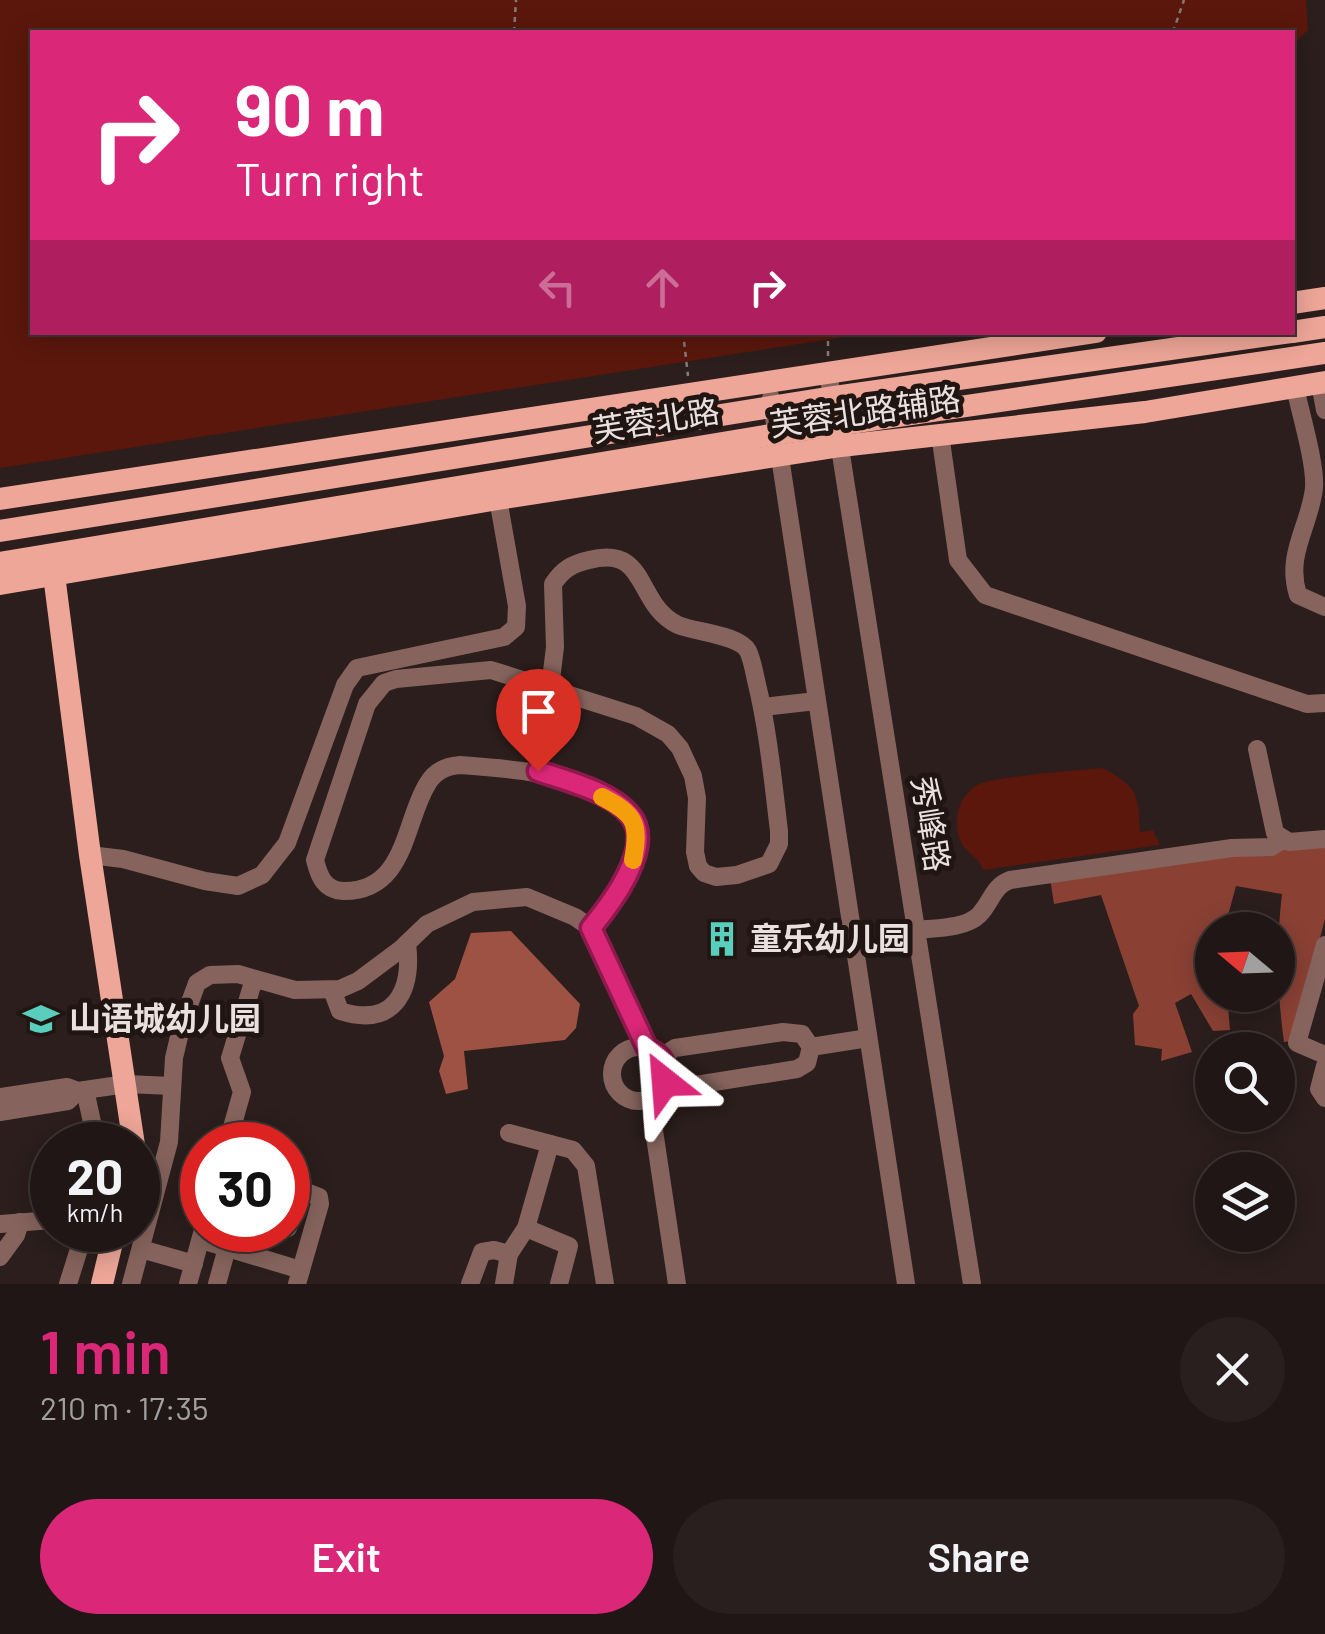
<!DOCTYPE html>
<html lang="en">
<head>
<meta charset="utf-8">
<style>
	:root { --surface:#201615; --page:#281f1e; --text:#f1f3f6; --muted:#a29fa0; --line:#3d3534; --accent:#db2777 }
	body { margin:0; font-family:Barlow,"Noto Sans SC",sans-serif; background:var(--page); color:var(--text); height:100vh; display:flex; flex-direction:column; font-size:38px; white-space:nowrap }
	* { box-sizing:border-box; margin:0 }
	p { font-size:32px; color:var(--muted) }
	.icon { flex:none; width:55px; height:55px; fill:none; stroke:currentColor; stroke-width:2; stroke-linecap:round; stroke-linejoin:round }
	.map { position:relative; height:1284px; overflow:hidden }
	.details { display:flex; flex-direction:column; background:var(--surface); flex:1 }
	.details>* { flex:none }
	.banner { position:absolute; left:30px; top:30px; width:1265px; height:305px; border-radius:0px; box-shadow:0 5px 25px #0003,0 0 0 2px var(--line); background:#db2777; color:#fff; overflow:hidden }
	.needle { width:65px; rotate:289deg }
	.controls { position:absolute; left:1195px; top:912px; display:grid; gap:20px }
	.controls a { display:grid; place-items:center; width:100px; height:100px; border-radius:50%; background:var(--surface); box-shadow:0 5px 25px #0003,0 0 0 2px var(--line); font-size:50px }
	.speed { position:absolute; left:30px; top:1122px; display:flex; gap:20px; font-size:50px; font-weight:700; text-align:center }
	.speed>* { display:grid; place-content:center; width:130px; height:130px; border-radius:50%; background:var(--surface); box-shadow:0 5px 25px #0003,0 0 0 2px var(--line); line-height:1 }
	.speed small { font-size:25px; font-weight:400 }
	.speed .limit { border:15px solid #d22; background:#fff; color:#111 }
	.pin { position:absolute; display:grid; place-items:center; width:85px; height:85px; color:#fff; margin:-102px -42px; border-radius:50% 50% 50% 0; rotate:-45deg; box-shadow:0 0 10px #0007 }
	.pin .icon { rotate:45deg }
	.me { position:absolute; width:110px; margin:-55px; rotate:332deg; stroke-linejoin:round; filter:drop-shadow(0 0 8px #0008) }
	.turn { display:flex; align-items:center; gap:35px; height:210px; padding:0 40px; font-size:45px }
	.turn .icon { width:130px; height:130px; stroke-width:2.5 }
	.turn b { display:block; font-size:70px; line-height:85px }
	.lanes { display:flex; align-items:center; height:95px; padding:0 40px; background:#0003; justify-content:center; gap:50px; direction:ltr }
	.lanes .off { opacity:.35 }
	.round { display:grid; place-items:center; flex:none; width:105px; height:105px; border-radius:52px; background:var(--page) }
	.headline { display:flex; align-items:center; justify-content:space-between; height:170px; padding:0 40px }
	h1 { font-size:60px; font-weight:600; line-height:75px; color:var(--accent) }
	.action { display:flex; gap:20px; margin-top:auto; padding:20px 40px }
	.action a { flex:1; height:115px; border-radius:60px; background:var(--accent); color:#fff; font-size:40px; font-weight:600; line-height:115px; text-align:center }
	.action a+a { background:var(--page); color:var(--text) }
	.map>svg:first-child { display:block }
	.green { fill:#5b170c }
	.forest { fill:#8a4134 }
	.water { fill:#9d5244 }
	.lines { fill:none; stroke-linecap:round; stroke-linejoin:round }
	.path { stroke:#867b79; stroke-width:2.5; stroke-dasharray:5 5; stroke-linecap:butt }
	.minor { stroke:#86645d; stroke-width:18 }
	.major { stroke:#eda697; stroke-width:22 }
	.route-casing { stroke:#8e194d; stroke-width:25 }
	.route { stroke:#db2777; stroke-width:18 }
	.slow { stroke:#f59e0b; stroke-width:18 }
	.labels { text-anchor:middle; stroke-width:10; stroke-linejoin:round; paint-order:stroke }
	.street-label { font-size:32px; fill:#eae1df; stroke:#211512 }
	.poi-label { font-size:32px; font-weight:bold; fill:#eae1df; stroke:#211512; text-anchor:start }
</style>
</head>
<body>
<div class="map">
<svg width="1325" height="1284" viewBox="0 0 1325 1284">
	<rect width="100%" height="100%" fill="#2b1e1c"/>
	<g class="green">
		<polygon points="0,0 1306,0 1308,30 1293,44 1292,32 32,32 32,332 870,333 0,468"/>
		<path d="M1102,768C1137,786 1139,794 1140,832L1153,830L1160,845L983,870C979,855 962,854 958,833C954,814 961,795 977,785C990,777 1080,770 1102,768Z"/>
	</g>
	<path class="forest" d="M1325,843V919L1293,1041L1284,1042C1277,992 1276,944 1282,894L1236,886L1224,930H1212V995H1227L1230,1030L1213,1031L1191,994L1175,1003L1192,1052L1161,1061L1162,1049L1135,1045L1133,1014L1139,1006L1101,895L1054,904L1050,878Z"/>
	<polygon class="water" points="511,931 580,1004 576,1028 565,1040 464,1051 468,1089 446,1094 439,1071 444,1056 429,1002 455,979 471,933"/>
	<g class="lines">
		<g class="path">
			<polyline points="514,32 516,0"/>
			<polyline points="1173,32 1184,0"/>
			<polyline points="683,332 688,376"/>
			<polyline points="828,356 828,332"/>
		</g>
		<g class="minor">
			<polyline points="828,372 972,1284"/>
			<polyline points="1320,383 1325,410"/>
			<path d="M1295,387C1300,412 1316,464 1314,488C1310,526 1285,554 1298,595L1325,607"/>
			<polyline points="771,398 906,1284"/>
			<polyline points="940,434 958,560 985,595 1307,704 1325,703"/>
			<path d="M550,688L555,647L553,584C563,569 572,564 589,560C649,544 635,605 678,625C695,632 740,635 748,651C752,659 754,671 756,680C768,729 773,781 779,831V844L769,864L737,875L716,877L704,873L698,866L695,852L697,798L693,776L680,748L668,734L636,716L491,670L396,679L384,683L367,704L315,860C319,876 324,890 343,891C407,892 404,820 428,783C435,771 447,766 460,765C513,769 553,771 601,796C611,802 626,808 632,818C653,853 612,903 591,928"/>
			<polyline points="763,707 816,701"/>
			<polyline points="1257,749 1275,833 1289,842 1325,839"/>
			<polyline points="90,855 123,859 205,881 238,886 262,875 287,843 345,685 357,668 504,637 516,627 517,606 498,499"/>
			<path d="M916,930C934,928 965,929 979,915C991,903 993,886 1010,880L1232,848L1271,847L1284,839"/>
			<polyline points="1325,945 1297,1043 1325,1055"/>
			<path d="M332,990L340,1011C394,1028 413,992 407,943"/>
			<polyline points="811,1047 868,1038"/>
			<circle cx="639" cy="1074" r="27"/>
			<polyline points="661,1057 675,1048 783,1032 802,1034 811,1047 807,1063 797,1069 683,1087 664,1085"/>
			<polyline points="1325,1066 1319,1089 1325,1098"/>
			<polyline points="85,1090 97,1145"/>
			<polyline points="0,1097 67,1087 78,1091 126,1084 172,1086"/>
			<polyline points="0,1112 68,1101 78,1091"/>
			<polyline points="652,1117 677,1284"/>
			<polyline points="509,1133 573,1150 586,1166 605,1284"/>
			<polyline points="227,1145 242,1092 230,1058 254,979"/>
			<polyline points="0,1224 52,1220"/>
			<polyline points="288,1228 299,1194 306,1192 319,1197 320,1204 297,1284"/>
			<polyline points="526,1228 569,1246 559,1284"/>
			<polyline points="201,1240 301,1270"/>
			<polyline points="141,1249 194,1264"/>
			<polyline points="0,1257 16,1235 20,1222"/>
			<polyline points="68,1284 85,1230"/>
			<polyline points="131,1284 169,1142 174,1058 182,1024 197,983 210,975 238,974 295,990 340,989 358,981 401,949 427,924 473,902 527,897 575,917 591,928 638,1029"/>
			<polyline points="188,1284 203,1230"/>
			<polyline points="217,1284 232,1230"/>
			<polyline points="470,1284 482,1252 494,1250 509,1254"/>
			<polyline points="504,1284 509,1254 526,1228 550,1144"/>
		</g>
		<g class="major">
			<polyline points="1292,303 1325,298"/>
			<polyline points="1292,332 1325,327"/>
			<polyline points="0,499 1096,332"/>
			<polyline points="0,531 833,397 1291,332"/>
			<polyline points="0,563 777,434 1325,353"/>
			<polyline points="54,575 90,855 134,1145"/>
			<polyline points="0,584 498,499 841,446 1145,412 1325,382"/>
			<polyline points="102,1284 115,1230"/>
		</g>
	</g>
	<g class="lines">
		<defs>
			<path id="route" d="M538,771C567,781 610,791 630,815C656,846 610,905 591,928L647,1048C662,1054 669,1066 665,1082"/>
		</defs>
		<use href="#route" class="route-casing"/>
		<use href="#route" class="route"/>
		<path class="slow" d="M602,797C635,814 640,823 633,860"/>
	</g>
	<defs>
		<symbol id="building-bare" viewBox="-9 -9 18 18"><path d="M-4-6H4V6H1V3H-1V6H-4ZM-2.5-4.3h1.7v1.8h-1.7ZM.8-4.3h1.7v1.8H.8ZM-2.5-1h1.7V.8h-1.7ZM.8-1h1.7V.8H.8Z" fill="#5acebc" stroke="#211512" stroke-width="2.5" paint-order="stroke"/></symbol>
		<symbol id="school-bare" viewBox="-9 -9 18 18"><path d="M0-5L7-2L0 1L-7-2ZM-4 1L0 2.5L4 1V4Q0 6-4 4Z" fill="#5acebc" stroke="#211512" stroke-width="2.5" paint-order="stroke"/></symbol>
	</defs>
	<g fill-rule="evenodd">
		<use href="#building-bare" x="697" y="914" width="50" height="50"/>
		<use href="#school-bare" x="16" y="994" width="50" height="50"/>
	</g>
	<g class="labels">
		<g class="street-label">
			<text transform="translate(865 412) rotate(-8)" y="11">芙蓉北路辅路</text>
			<text transform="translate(656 421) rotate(-9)" y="11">芙蓉北路</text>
			<text transform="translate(930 824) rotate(81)" y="11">秀峰路</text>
		</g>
		<g class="poi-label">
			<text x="750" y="950">童乐幼儿园</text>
			<text x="69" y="1030">山语城幼儿园</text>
		</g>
	</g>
</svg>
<div class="controls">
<a><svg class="needle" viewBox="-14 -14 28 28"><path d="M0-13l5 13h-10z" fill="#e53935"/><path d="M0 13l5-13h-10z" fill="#a29fa0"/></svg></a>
<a><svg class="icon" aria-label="search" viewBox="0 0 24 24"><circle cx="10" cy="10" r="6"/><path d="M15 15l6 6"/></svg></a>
<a><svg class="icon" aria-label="layers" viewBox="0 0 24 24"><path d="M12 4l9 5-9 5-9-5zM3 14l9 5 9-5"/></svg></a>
</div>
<div class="speed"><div>20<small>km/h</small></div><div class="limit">30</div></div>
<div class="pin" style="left:538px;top:771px;background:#d93025"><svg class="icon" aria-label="arrive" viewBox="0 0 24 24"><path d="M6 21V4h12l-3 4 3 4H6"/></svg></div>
<svg class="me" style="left:665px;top:1082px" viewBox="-20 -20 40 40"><path d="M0-17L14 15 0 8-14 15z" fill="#db2777" stroke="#fff" stroke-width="4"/></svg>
<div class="banner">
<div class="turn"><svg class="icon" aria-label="right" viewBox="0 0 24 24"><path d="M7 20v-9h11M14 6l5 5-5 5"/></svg><div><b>90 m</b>Turn right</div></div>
<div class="lanes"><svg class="icon off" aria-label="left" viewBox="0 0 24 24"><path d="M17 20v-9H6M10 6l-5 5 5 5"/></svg><svg class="icon off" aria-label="ahead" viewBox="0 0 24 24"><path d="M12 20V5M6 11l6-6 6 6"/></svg><svg class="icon" aria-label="right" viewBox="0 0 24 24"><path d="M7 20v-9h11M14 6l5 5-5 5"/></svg></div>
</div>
</div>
<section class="details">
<div class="headline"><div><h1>1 min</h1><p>210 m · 17:35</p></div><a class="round"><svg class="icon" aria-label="close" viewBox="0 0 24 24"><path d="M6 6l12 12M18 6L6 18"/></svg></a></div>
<div class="action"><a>Exit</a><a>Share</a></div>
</section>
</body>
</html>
